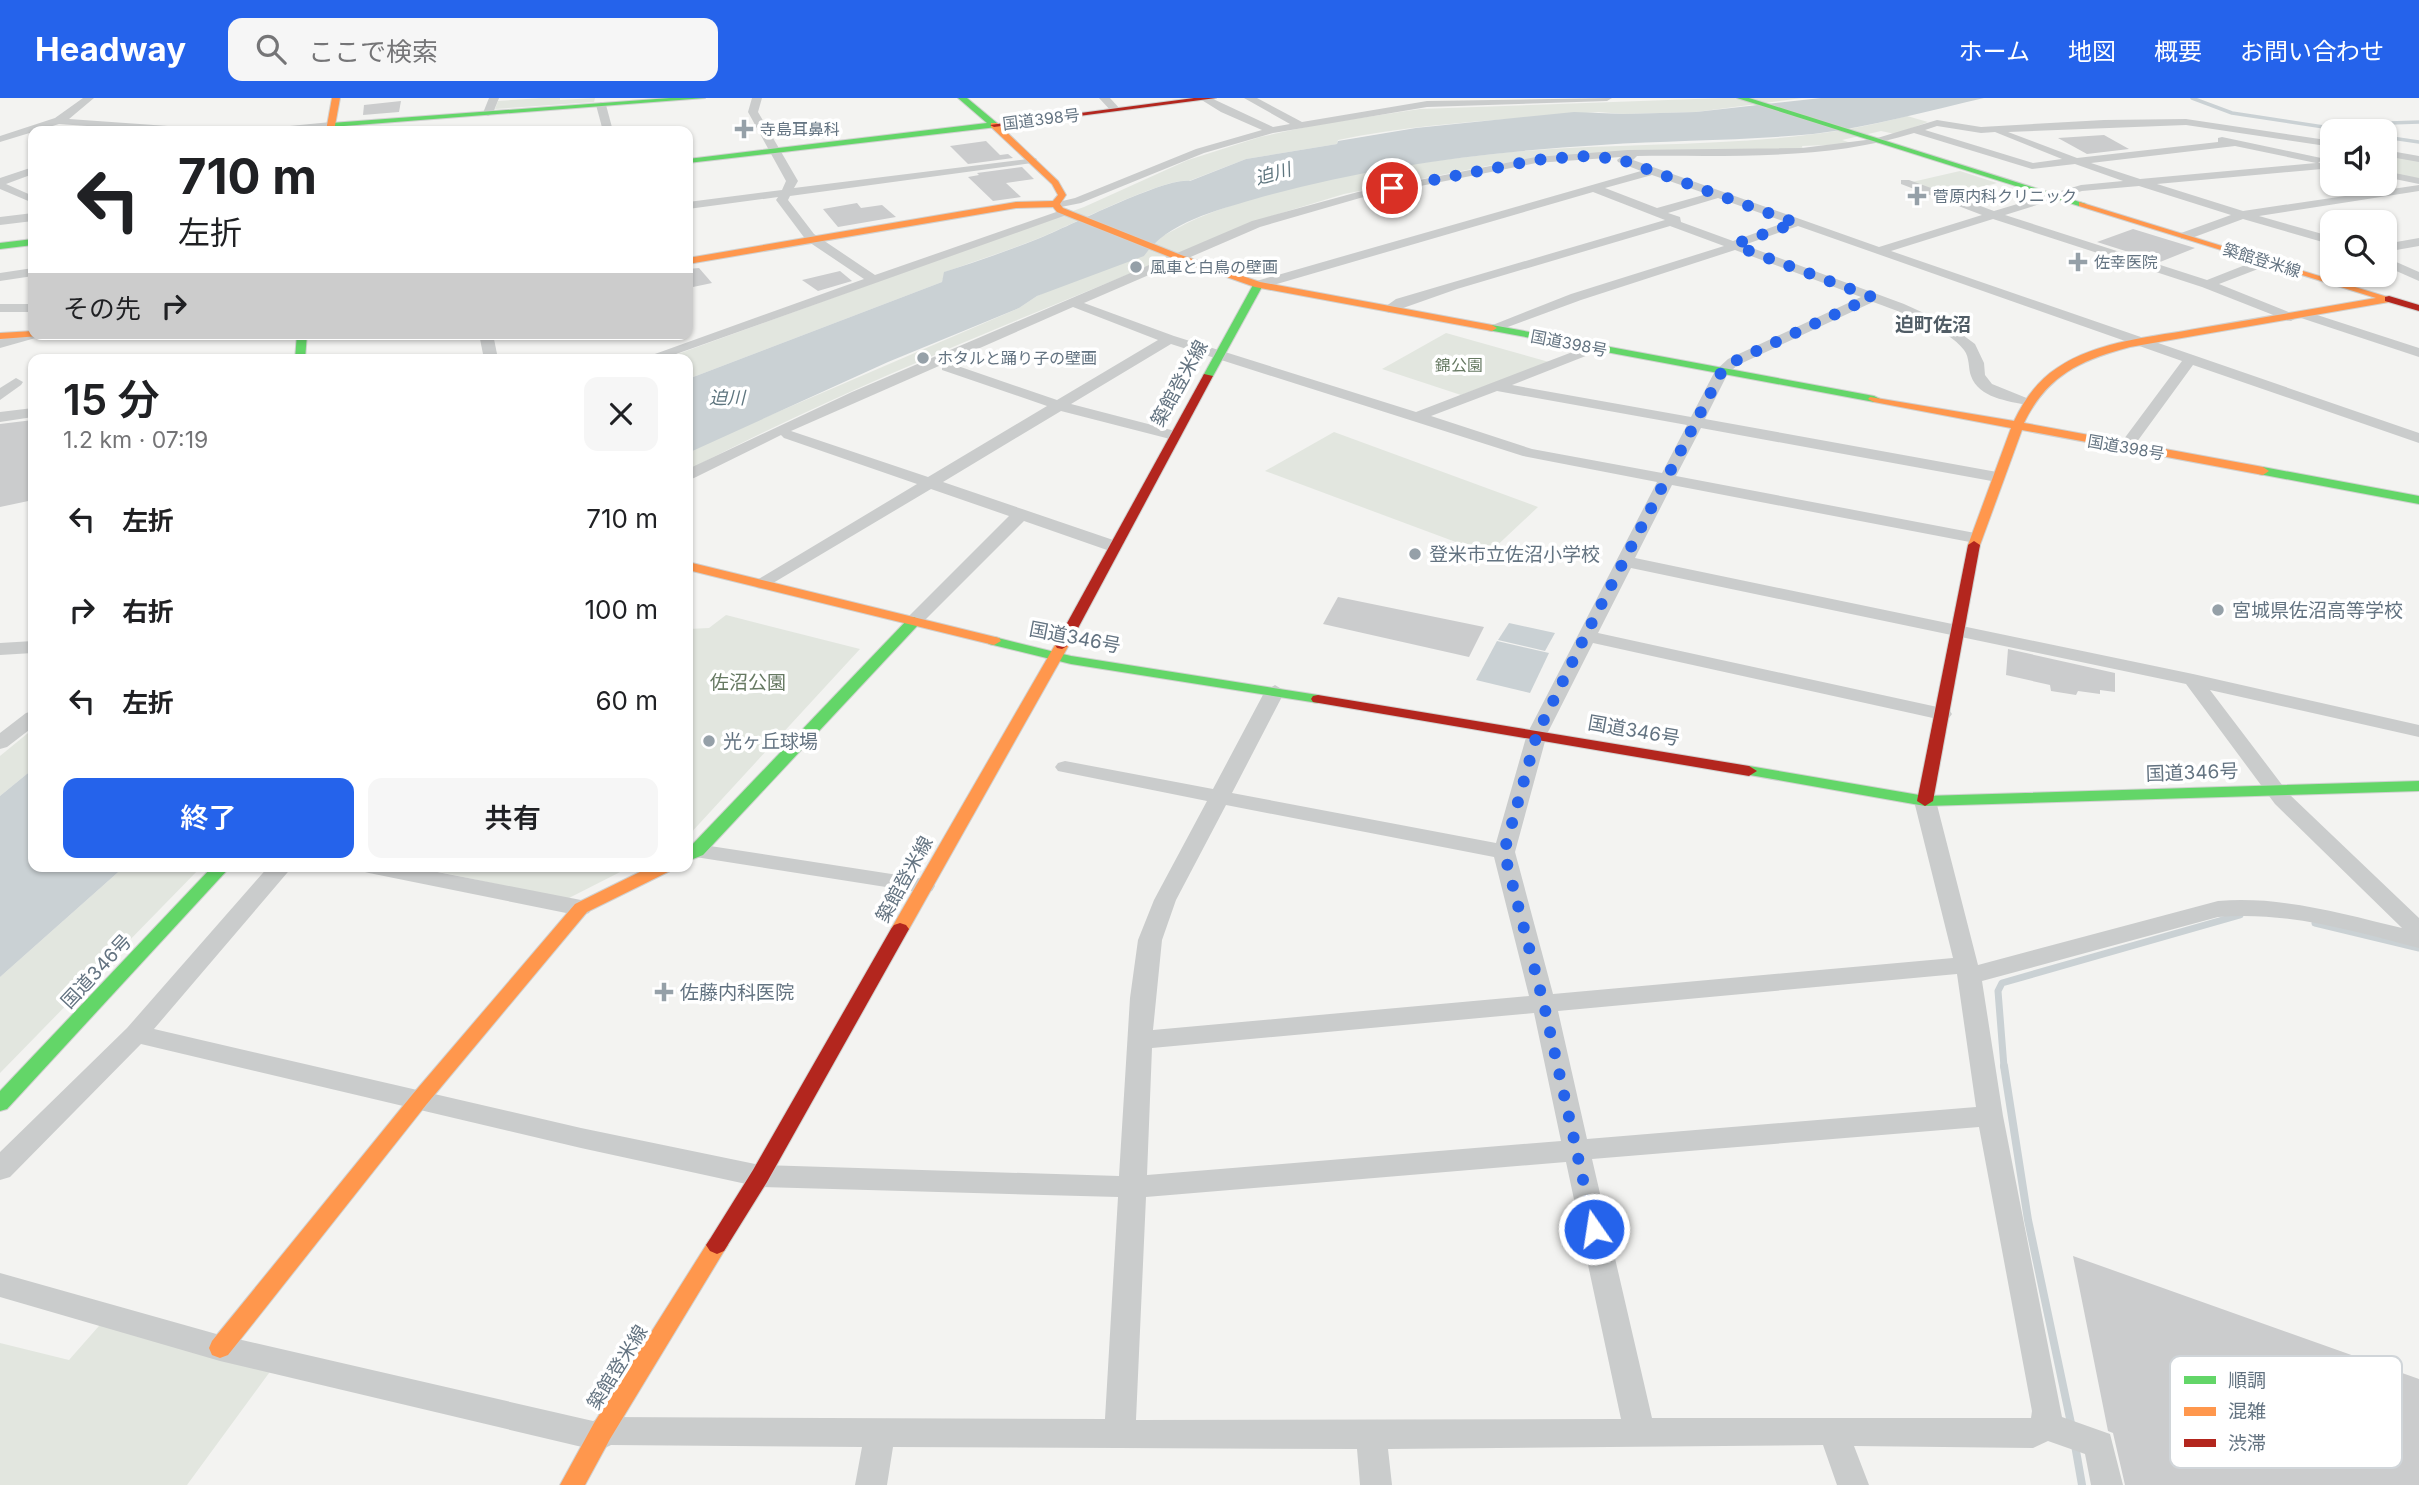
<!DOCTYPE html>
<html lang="ja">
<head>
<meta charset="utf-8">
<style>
	:root { --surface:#fff; --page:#f6f6f6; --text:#202124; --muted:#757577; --accent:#2563eb }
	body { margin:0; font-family:Inter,"Noto Sans JP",sans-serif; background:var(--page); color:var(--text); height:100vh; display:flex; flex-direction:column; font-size:26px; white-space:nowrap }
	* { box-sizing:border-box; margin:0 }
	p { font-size:23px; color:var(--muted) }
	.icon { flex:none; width:38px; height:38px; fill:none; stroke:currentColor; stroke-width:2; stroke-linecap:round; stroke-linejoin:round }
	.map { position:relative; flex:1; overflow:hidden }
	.drawer { position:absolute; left:28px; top:256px; width:665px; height:518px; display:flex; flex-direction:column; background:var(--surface); border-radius:14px; box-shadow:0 2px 5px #0004 }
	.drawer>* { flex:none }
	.top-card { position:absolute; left:28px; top:28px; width:665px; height:214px; border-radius:14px; box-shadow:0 2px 5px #0004; background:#fff; color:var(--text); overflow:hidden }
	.controls { position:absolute; left:2320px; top:21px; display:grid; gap:14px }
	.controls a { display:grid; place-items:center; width:77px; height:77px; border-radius:14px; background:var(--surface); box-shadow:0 2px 5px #0004; font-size:35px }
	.pin { position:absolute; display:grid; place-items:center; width:60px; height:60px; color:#fff; margin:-30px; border:4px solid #fff; border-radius:50%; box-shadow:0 2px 7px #0007 }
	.me { position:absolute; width:77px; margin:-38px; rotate:347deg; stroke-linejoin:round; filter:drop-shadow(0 0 5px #0008) }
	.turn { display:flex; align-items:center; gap:24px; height:147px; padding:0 35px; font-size:32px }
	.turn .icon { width:91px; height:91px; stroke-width:2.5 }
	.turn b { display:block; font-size:49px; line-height:60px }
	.then { display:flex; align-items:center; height:66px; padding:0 35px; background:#0003; gap:14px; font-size:26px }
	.round { display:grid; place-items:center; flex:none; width:74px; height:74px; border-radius:14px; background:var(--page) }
	.overview { display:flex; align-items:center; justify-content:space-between; height:119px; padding:0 35px }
	h1 { font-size:42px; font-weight:600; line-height:52px }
	.cta { display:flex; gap:14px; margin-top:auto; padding:14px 35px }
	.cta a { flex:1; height:80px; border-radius:14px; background:var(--accent); color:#fff; font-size:28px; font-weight:600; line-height:80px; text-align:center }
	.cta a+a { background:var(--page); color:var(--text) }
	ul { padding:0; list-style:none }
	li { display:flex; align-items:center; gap:21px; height:91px; padding:0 35px }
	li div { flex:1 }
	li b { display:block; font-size:26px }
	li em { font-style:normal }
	header { display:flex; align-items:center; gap:42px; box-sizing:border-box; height:98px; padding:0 35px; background:var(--accent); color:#fff }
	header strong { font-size:33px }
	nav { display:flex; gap:38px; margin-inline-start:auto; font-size:24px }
	.search { width:490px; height:63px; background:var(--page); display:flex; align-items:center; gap:18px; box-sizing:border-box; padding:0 24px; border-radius:14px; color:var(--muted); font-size:26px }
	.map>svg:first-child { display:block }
	.green { fill:#e2e6df }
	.water { fill:#cad1d4 }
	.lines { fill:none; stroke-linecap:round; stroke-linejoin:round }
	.stream-far2 { stroke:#cad1d4; stroke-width:3.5 }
	.stream-far1 { stroke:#cad1d4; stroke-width:7 }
	.stream { stroke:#cad1d4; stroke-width:8 }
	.building { fill:#cbcccd }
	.fast-casing { stroke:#d0d1d0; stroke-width:2 }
	.slow-casing { stroke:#d0d1d0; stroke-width:2 }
	.jam-casing { stroke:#d0d1d0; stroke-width:2 }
	.street { fill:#cacccc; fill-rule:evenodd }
	.fast { fill:#63d668; fill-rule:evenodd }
	.slow { fill:#ff974d; fill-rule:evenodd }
	.jam { fill:#b3261e; fill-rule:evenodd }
	.route { stroke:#2563eb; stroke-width:12; stroke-dasharray:0 21.6 }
	.poi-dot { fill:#95a0a8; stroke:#fff; stroke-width:2.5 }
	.labels { text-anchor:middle; stroke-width:7; stroke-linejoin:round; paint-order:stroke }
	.far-street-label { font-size:16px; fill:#637381; stroke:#fff }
	.far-poi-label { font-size:16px; fill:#637381; stroke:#fff; text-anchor:start }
	.far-park-label { font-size:16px; fill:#667962; stroke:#fff }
	.far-water-label { font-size:18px; font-style:italic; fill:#5f767f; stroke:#fff }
	.far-quarter-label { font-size:19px; font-weight:bold; fill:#515d66; stroke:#fff }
	.street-label { font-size:19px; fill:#637381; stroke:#fff }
	.poi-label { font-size:19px; fill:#637381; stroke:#fff; text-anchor:start }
	.park-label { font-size:19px; fill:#667962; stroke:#fff }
	.key { fill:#fff; stroke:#d0d5d9; stroke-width:2 }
	.key-label { font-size:19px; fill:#637381 }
</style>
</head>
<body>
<header>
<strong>Headway</strong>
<div class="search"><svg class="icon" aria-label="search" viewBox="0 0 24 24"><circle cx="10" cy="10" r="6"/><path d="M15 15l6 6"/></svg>ここで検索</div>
<nav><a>ホーム</a><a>地図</a><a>概要</a><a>お問い合わせ</a></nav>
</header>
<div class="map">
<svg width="2419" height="1387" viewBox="0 0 2419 1387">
	<rect width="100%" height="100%" fill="#f3f3f1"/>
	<g class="green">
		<polygon points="542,0 560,0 560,2 595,0 594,4 495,11 498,3"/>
		<path d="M1723,0H1802L1696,14L1624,16L1598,14C1511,22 1423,24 1338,42L1337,46L1246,61L1189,83C1166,78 1065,130 1037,141C1007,153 975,163 945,174L942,184L688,281V261H664L1084,109L1188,62L1260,39L1320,26L1420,11Z"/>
		<path d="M1907,18L1928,24L1895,36L1881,33L1842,42L1854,46L1802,48L1803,52L1552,59L1492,67L1344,96L1262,121C1070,202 873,276 688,372V355L708,344L1019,210L1037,198C1075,180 1113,162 1151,144C1167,136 1182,127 1198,120C1294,81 1400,66 1502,55C1636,41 1776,54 1907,18Z"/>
		<polygon points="2385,57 2419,62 2419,82 2385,75"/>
		<polygon points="1960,73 1997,85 1948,98 1912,84"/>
		<polygon points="1446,235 1549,264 1461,297 1382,271"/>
		<polygon points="1334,334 1538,409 1488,456 1265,373"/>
		<polygon points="726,517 860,551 688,738 688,531 709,530"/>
		<polygon points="33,631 33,671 0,698 0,658"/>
		<polygon points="125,768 202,768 0,975 0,879"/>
		<polygon points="411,768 632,768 567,801"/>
		<polygon points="106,1220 280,1260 187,1387 0,1387 0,1245 69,1262"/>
	</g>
	<g class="water">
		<path d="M1821,0H1984C1927,13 1871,29 1813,36C1742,43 1671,42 1601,47C1484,54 1368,69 1255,101C1218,112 1167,124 1144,158L1037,198L1019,210L888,264L688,355V281L942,184L944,174C975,164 1005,154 1035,142C1064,131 1166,78 1190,83L1246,61L1337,46L1338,43L1416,30L1574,14L1624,16L1696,14Z"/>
		<polygon points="1509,525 1555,535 1545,553 1498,542"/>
		<polygon points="1497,543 1549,555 1530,595 1476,582"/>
		<polygon points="33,671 33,768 125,768 0,879 0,698"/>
	</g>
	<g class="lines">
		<g class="stream-far2">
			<polyline points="2192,0 2232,15 2350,33"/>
			<polyline points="2330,27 2419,24"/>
			<polyline points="2385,39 2419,44"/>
		</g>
		<g class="stream-far1">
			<polyline points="2315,825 2419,850"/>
			<polyline points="2004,969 1998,893 2002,885 2240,817"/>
		</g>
		<g class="stream">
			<polyline points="2004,968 2028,1122 2072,1330"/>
			<polyline points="2075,1347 2082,1387"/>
		</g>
	</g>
	<g class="building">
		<polygon points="401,3 399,14 363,17 364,7"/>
		<polygon points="2104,37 2129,51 2087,56 2058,40"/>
		<polygon points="986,43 1000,57 1008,56 1013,60 968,66 950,48"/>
		<polygon points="1022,69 1034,81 1006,85 1021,99 993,103 968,79 979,77 977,75"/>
		<polygon points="857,105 861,110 882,107 896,119 838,129 823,111"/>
		<polygon points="2133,131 2195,150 2160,164 2097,144"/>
		<polygon points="699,170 712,185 693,189 688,182 688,171"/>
		<polygon points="840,173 852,183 818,193 802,182"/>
		<polygon points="33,322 33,402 0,409 0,326"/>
		<polygon points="1338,499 1484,529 1469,559 1323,526"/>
		<polygon points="2008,551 2115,575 2115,594 2100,592 2100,596 2078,593 2076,597 2051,593 2050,587 2006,577"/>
		<polygon points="2073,1158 2419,1281 2419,1387 2125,1387 2113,1335 2108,1333"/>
	</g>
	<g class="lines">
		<defs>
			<g id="fast">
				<polygon points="670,0 705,0 331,29 327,27 331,25"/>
				<polygon points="958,0 967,0 997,25 997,29 688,65 688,61 987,25"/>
				<polygon points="1737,0 1749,0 2086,106 2079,108"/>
				<polygon points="33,141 33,147 0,151 0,145"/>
				<polygon points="1258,184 1263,187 1213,278 1204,280 1203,278 1253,187"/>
				<polygon points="1492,227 1874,298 1880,301 1874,304 1488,232 1487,230"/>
				<polygon points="297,236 307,236 305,261 295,261"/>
				<polygon points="2263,369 2419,398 2419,406 2259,376 2257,373"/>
				<polygon points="914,519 921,523 919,526 703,757 688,763 688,751 909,520"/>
				<polygon points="994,539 1071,558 1318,597 1325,601 1318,605 1071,566 989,546 987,543 989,540"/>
				<polygon points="1749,668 1925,698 2419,683 2419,693 1925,708 1744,676 1741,673 1744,670"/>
				<polygon points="213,768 231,768 7,1011 0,1013 0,993"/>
			</g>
			<g id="slow">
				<polygon points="332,0 340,0 334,33 326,33"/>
				<polygon points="991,25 997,25 1058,83 1066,97 1060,106 1063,110 1181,157 1260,184 1492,227 1497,230 1492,233 1255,189 1175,161 1057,114 1053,109 1016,110 688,166 688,160 1016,104 1053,103 1058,97 1052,86 991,29"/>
				<path d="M2079,104L2394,201L2389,204L2130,249C2081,262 2047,277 2024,325L2263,369L2269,373L2263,377L2022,332L1980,447L1979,450H1969L1968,447L2011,330L1874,304L1868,301L1870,299L2014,323C2024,302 2037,283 2057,270C2098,242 2154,239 2201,230C2260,220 2318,210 2376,200L2079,108Z"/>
				<polygon points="33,233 33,236 40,236 39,238 0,241 0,235"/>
				<polygon points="688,464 999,540 1001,543 994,547 688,472"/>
				<polygon points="1062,543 1069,547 909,831 906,835 894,835 891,831 1055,547"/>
				<polygon points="652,768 674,768 672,772 587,814 426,1007 228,1257 220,1260 212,1257 209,1250 212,1243 412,997 575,806"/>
				<polygon points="717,1138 724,1141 728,1147 724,1153 610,1341 585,1387 560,1387 594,1325 710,1141"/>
			</g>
			<g id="jam">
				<polygon points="1194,0 1216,0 994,29 990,27"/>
				<polygon points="2389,198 2419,207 2419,213 2385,203 2385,199"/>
				<polygon points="1204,276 1213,278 1069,547 1062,551 1057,550 1055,547"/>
				<polygon points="1974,443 1980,447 1933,703 1925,708 1917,703 1968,447"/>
				<polygon points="1318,597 1749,668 1757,673 1749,678 1313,604 1311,601 1313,598"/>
				<polygon points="900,825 906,827 909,831 767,1084 724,1153 717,1156 710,1153 706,1147 710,1141 753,1072 891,831 894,827"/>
			</g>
		</defs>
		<use href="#fast" class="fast-casing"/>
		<use href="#slow" class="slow-casing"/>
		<use href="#jam" class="jam-casing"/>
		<g class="street">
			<polygon points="83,0 94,0 69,21 196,30 201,33 157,33 59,26 0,44 0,38 55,20"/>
			<polygon points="489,0 499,0 493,15 488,18 483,15"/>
			<polygon points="752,0 762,0 758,14 798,83 794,90 1036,60 1037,62 1032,65 790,98 788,102 814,136 875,177 1062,112 1072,115 662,261 641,261 864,181 806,142 776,102 778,99 688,111 688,104 782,92 786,83 748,14"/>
			<polygon points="1099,0 1110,0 1121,12 1112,14"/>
			<polygon points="1211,0 1273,29 1290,26 1244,0 1257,0 1302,24 1427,3 1612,0 1607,3 1427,9 1273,35 1204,55 1081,105 1056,110 1050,106 1075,100 1196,51 1262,32 1221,14 1200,1"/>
			<polygon points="601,4 606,7 613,33 603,33 596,7"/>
			<path d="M2186,21L2333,43V49L2186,27L2008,34L2077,60L2218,44V40L2222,39L2321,60L2322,62L2318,65L2333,64V70L2157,86L2243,113L2419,87V93L2259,118L2333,139V147L2243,121L2189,141H2181V135L2231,117L2139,88L2082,93L2005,117L2207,182L2263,160H2271V166L2219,186L2296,217L2303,213L2308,214L2419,250V259L2298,219L2291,223L2286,222L2202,189L1993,121L1891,153L2419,335V345L2193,267L2131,352H2121L2118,349L2182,263L1798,128L1744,147L1904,206L1948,226L1975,246L1984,265L1985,277L1992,286L2034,303L2027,307C2008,303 1979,300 1971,278C1968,270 1970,260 1964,252C1948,230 1898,213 1873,204L1738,267L1728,275L1705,321L1997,374L2005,379L1997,384L1701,330L1676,378L1975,435L1983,440L1975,445L1672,387L1635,460L2193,576L2419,627V639L2210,592L2289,696L2419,820V850C2352,833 2288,813 2218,819L1982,883L2003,1018L2062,1319L2110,1336L2123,1387H2091L2085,1356L2048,1343L2033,1350L1854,1348L1869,1387H1837L1823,1347L1388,1351L1392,1387H1360L1357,1351L893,1349L887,1387H855L862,1349L611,1347L599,1353L220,1263L0,1199V1175L220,1237L593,1323L604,1319L1105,1321L1118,1099L760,1089L581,1050L141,946L10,1079L0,1082V1054L127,930L269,768H293L154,931L581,1030L760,1067L1119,1078L1130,900L1138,842L1154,802L1207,703L1058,673L1055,669L1058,665L1065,663L1213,691L1265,593L1275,587L1285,593L1232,695L1496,745L1527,636L1657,384L1523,358L1171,246L1071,306L1179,334L1182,337L1179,340L1174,342L1061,313L943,384L1119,444L1122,448L1119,452H1107L1024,423L920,527L914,528L905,523L908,519L1009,418L931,391L763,491L757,490L754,486L757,482L917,386L784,340L781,337L694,380L688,382V371L852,294L1252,123L1358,94L1536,59L1628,52L1802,50L1874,41L1937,22L1981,29L2104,22ZM1937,28L1981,35L1995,34L2062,61L2033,65L1925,32ZM1914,35L2032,71L2075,66L2123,83L2081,87L1994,113L1909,82H1901V86L1982,117L1879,149L1633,62L1637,58C1730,57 1825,63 1914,35ZM2235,48L2316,65L2140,81L2091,65ZM1621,59L1617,62L1618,64L1641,73L1253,184L1252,187L1253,190H1263L1593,94L1665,122L1396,201L1382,211L1389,215L1457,191L1670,128L1724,148L1571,196L1485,230L1492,234L1497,233L1581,202L1735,152L1861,199L1728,261L1715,273L1691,319L1512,287L1601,252L1603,249L1596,245L1416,314L1174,238L1084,205L1260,129L1360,100L1536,65ZM1652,77L1707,96L1657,110L1605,90ZM1718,100L1786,124L1733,143L1681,124L1680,119L1668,115ZM1073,209L1158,242L1057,302L952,266H942V272L1047,308L928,379L791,333ZM1497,293L1687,327L1662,375L1532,351L1431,318ZM1631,470L2186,586L2275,706L2402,830C2340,815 2282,798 2218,803L1978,867L1936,703L1932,698H1918L1914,703L1953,860L1553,896L1515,754L1547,636L1593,545L1942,622L1949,620L1952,616L1949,612L1942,610L1598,535ZM1226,707L1494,759L1529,898L1153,932L1162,842L1176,802ZM1957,876L1976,1009L1587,1041L1558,913ZM1534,915L1561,1043L1147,1077L1152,950ZM1979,1029L2032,1313L2031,1320H1652L1592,1061ZM1566,1064L1621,1321L1136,1322L1146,1099Z"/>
			<polygon points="331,24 335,25 335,29 299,33 264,33 269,30"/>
			<polygon points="2385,52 2419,58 2419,64 2385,58"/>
			<polygon points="33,69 33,76 6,86 33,98 33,105 0,91 0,80"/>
			<polygon points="2385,73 2419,80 2419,86 2385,79"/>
			<polygon points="33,115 33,123 0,127 0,119"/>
			<polygon points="2419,140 2419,148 2385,154 2385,146"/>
			<polygon points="2385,159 2419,174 2419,183 2385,168"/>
			<polygon points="33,170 33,178 0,183 0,175"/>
			<rect x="0" y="206" width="33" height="8"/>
			<polygon points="33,232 33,236 41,236 39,239 0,250 0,242"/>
			<polygon points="479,236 493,236 498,261 484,261"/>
			<polygon points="16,280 23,284 21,287 0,302 0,290"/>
			<polygon points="33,310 33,319 0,324 0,314"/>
			<polygon points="33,543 33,555 0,557 0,545"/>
			<polygon points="33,613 33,629 7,649 0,651 0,635 26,615"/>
			<polygon points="697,746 924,781 932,783 935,788 932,793 924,795 689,758 689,748"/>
			<polygon points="358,768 407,768 581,802 589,805 592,810 589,815 581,818 369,775 361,773"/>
		</g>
		<use href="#fast" class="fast"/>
		<use href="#slow" class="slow"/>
		<use href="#jam" class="jam"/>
	</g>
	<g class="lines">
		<polyline class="route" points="1392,90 1536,62 1581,58 1600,59 1622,62 1796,125 1738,145 1736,148 1872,199 1733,264 1722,273 1585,538 1537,636 1504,754 1544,907 1594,1131"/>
	</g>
	<g class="poi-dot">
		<path d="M740.5 20.5h7v7h7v7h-7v7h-7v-7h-7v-7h7z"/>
		<path d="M1913.5 87.5h7v7h7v7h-7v7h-7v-7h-7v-7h7z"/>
		<path d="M2074.5 153.5h7v7h7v7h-7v7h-7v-7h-7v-7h7z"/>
		<circle cx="1136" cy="169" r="7"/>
		<circle cx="923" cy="260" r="7"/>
		<circle cx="1415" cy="456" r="7"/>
		<circle cx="2218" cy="512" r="7"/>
		<circle cx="709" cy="643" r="7"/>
		<path d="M660.5 883.5h7v7h7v7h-7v7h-7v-7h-7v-7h7z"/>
	</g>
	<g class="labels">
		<g class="far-street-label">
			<text transform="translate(1041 21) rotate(-7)" y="6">国道398号</text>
			<text transform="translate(2262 162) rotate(17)" y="6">築館登米線</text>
			<text transform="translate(1569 245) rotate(11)" y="6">国道398号</text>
			<text transform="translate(2126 349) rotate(10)" y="6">国道398号</text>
		</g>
		<g class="far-poi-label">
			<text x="760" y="37">寺島耳鼻科</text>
			<text x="1933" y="104">菅原内科クリニック</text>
			<text x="2094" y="170">佐幸医院</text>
			<text x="1150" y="175">風車と白鳥の壁画</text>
			<text x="937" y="266">ホタルと踊り子の壁画</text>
		</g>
		<g class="far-park-label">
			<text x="1459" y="273">錦公園</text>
		</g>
		<g class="far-water-label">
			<text transform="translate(1273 76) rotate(-16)" y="6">迫川</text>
			<text x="727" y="306">迫川</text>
		</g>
		<g class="far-quarter-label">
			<text x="1933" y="233">迫町佐沼</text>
		</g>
		<g class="street-label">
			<text transform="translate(1179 285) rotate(-61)" y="7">築館登米線</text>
			<text transform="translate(1075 539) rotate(11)" y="7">国道346号</text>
			<text transform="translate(1634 632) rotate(10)" y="7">国道346号</text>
			<text transform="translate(2192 674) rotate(-2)" y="7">国道346号</text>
			<text transform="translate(904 781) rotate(-61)" y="7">築館登米線</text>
			<text transform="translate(96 873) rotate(-47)" y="7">国道346号</text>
			<text transform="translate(617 1269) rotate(-58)" y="7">築館登米線</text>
		</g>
		<g class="poi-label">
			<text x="1429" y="463">登米市立佐沼小学校</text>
			<text x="2232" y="519">宮城県佐沼高等学校</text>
			<text x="723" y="650">光ヶ丘球場</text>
			<text x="680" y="901">佐藤内科医院</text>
		</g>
		<g class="park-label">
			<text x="748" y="591">佐沼公園</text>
		</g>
	</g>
	<rect x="2170" y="1258" width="232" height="112" rx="10" class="key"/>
	<rect x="2184" y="1278" width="32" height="8" fill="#63d668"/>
	<rect x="2184" y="1309" width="32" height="9" fill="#ff974d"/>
	<rect x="2184" y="1341" width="32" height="8" fill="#b3261e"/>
	<g class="key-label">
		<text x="2228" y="1289">順調</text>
		<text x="2228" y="1320">混雑</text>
		<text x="2228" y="1352">渋滞</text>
	</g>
</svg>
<div class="controls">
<a><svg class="icon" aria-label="sound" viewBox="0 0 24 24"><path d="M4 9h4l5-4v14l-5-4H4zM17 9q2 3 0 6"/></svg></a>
<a><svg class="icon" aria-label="search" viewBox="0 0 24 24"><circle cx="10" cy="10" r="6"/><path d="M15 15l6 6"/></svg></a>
</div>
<div class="pin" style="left:1392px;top:90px;background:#d93025"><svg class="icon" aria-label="arrive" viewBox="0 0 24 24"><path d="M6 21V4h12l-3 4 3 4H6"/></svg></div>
<svg class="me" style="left:1594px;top:1131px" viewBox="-20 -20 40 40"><circle r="17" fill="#2563eb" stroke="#fff" stroke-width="3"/><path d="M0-11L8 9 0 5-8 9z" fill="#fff"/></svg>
<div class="top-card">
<div class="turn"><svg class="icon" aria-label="left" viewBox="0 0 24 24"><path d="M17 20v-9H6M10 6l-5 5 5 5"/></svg><div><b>710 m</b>左折</div></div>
<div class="then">その先<svg class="icon" aria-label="right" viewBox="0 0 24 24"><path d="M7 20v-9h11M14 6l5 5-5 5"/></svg></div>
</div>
<section class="drawer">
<div class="overview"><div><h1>15 分</h1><p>1.2 km · 07:19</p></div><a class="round"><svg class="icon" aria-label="close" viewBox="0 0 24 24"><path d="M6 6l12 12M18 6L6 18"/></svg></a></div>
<ul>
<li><svg class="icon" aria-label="left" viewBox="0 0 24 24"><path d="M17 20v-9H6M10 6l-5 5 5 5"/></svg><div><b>左折</b></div><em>710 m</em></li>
<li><svg class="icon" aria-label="right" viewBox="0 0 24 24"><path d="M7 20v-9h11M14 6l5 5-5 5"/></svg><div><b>右折</b></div><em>100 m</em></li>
<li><svg class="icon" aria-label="left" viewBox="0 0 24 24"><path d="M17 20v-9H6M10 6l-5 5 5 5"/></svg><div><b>左折</b></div><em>60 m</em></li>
</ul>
<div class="cta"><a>終了</a><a>共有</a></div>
</section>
</div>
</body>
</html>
